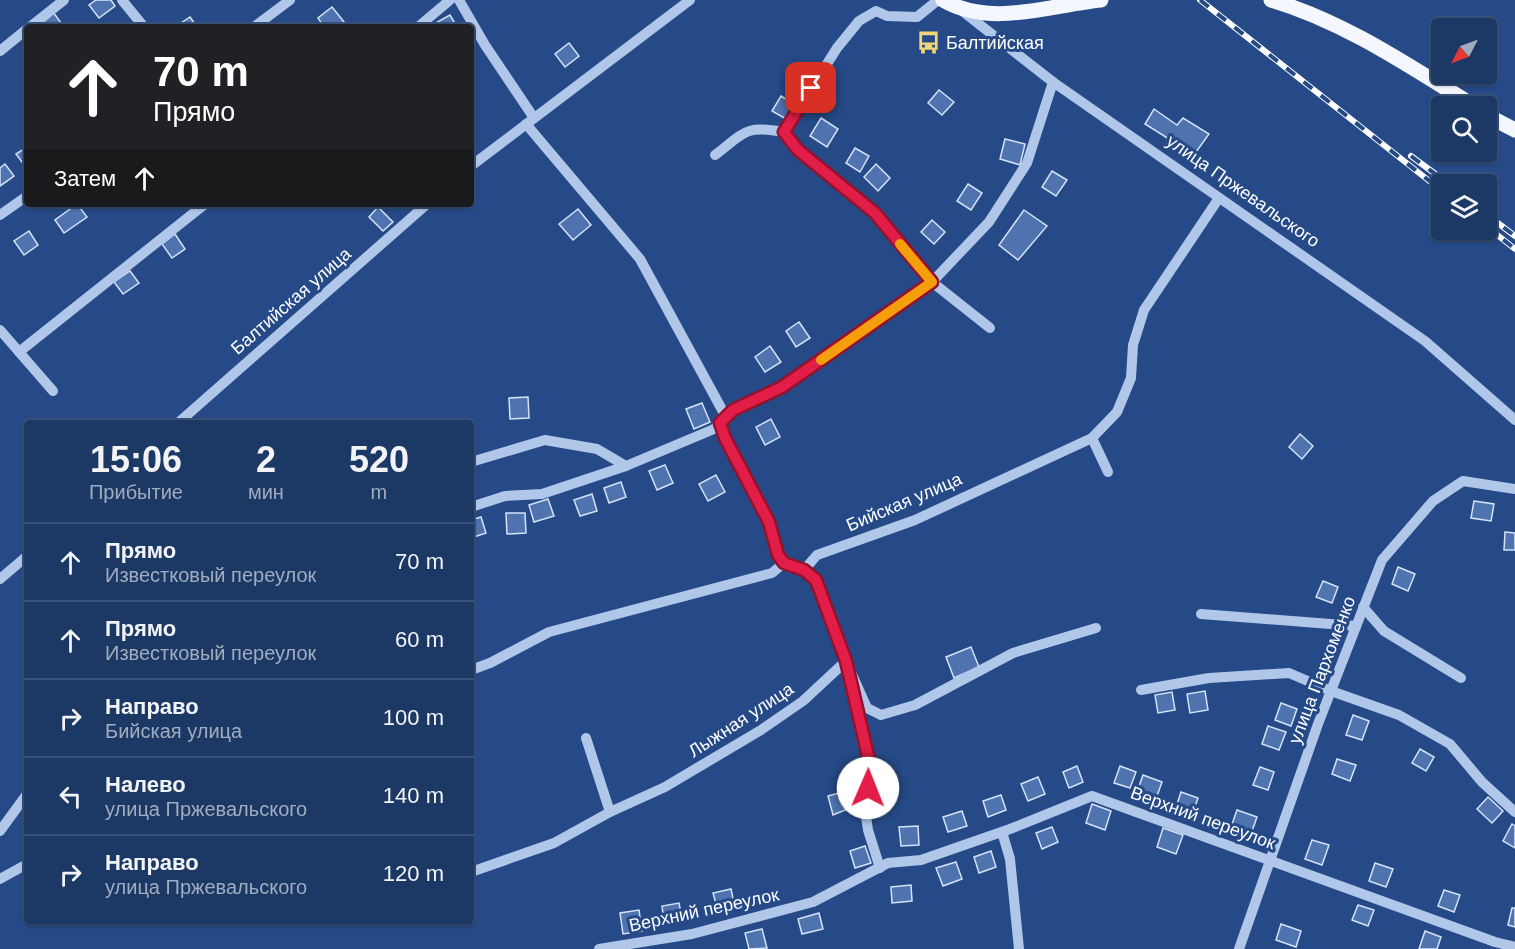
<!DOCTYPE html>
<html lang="ru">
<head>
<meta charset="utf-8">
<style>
	:root { --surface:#1c3865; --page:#29436e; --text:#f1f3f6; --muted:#a0acbf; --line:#3a5279 }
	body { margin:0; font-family:Helvetica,sans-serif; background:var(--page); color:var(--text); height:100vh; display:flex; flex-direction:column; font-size:22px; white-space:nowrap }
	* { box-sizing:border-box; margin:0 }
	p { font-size:20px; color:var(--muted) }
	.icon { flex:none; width:33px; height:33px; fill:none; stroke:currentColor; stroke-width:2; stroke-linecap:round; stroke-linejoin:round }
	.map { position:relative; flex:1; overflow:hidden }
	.details { position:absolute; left:24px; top:420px; width:450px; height:504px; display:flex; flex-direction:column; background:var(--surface); border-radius:6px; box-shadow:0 2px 4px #0004,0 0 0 2px var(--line) }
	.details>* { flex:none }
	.hud { position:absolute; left:24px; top:24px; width:450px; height:183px; border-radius:6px; box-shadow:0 2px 4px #0004,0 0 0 2px var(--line); background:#202124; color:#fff; overflow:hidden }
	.needle { width:39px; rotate:228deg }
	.fabs { position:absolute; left:1431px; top:18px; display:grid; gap:12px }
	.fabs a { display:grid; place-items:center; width:66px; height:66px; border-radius:6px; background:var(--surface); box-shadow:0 2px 4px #0004,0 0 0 2px var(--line); font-size:30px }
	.pin { position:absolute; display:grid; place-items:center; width:51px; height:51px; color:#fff; margin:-26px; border-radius:12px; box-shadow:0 3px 9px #0006 }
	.me { position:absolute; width:66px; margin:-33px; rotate:1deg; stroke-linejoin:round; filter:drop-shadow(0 0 4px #0008) }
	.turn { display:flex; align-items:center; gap:21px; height:126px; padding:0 30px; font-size:27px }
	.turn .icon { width:78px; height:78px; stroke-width:2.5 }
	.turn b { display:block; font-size:42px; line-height:51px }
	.then { display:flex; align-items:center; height:57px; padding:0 30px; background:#0003; gap:12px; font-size:22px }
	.eta { display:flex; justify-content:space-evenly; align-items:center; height:102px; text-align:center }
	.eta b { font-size:36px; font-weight:800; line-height:42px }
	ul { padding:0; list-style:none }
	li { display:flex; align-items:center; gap:18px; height:78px; padding:0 30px; border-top:2px solid var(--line) }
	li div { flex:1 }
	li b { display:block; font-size:22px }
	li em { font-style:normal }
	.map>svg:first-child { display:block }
	.building { fill:#4e73af; stroke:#d5e2f7; stroke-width:1.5 }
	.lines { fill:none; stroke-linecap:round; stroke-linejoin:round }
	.minor { stroke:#b1c7e9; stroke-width:10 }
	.major { stroke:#f4f7fe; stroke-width:15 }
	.rail-casing { stroke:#fff; stroke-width:6 }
	.rail { stroke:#254a87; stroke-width:4; stroke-dasharray:11; stroke-linecap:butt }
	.route-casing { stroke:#92132f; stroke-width:15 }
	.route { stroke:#e11d48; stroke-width:10 }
	.slow { stroke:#f59e0b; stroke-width:10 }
	.labels { text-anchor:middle; stroke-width:6; stroke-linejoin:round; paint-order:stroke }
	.poi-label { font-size:18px; fill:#fff; stroke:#254a87; text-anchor:start }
	.street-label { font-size:18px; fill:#fff; stroke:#254a87 }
</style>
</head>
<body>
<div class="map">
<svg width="1515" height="949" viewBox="0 0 1515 949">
	<rect width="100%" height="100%" fill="#254a87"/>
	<g class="building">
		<polygon points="96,0 111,0 115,6 99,18 89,5"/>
		<polygon points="332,7 344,22 338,27 324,27 318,18"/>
		<polygon points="53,12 64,27 41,27 38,23"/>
		<polygon points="450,15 457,27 433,27 432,25"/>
		<polygon points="190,17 197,27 175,27"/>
		<polygon points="569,43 579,56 565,67 555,54"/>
		<polygon points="939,90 954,102 942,115 928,103"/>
		<polygon points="781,96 795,105 786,119 772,111"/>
		<polygon points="1154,109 1177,125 1183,118 1209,134 1189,162 1166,144 1169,139 1145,124"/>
		<polygon points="821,118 838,129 827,147 810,136"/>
		<polygon points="1005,139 1025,144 1020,165 1000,159"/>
		<polygon points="27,147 27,169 16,154"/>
		<polygon points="855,148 869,156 860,172 846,163"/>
		<polygon points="5,164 14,176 0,186 0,168"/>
		<polygon points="876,164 890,178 878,191 864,177"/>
		<polygon points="1052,171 1067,180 1056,196 1042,187"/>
		<polygon points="968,184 982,193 971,210 957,201"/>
		<polygon points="77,204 87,217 64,233 55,220"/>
		<polygon points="378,207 393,222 383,231 369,217"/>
		<polygon points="578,209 591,225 573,240 559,224"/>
		<polygon points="1024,210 1047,226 1018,260 999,245"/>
		<polygon points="932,220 945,232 934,244 921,232"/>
		<polygon points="29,231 38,245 24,255 14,241"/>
		<polygon points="175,234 185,249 172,258 162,244"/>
		<polygon points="130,271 139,283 123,294 114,282"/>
		<polygon points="799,322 810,338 796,347 786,331"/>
		<polygon points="770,346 781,362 765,372 755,357"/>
		<polygon points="528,397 529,418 510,419 509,398"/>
		<polygon points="702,403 710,422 694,429 686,409"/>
		<polygon points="771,419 780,437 765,445 756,427"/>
		<polygon points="1300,434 1313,446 1302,459 1289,447"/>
		<polygon points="665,465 673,483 657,490 649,471"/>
		<polygon points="716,475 725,492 708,501 699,484"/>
		<polygon points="621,482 626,497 609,503 604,488"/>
		<polygon points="592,494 597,511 580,516 574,500"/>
		<polygon points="548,499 554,516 534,522 529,505"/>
		<polygon points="1474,501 1494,504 1491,521 1471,518"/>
		<polygon points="506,513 525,513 526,533 507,534"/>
		<polygon points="481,517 486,533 471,538 471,520"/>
		<polygon points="1505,532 1515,533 1515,550 1504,550"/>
		<polygon points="1398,567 1415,574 1408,591 1392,584"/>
		<polygon points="1323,581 1338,587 1332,603 1316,597"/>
		<polygon points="971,647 979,667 954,678 946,657"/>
		<polygon points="1205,691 1208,710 1190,713 1187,694"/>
		<polygon points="1172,692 1175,710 1158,713 1155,695"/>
		<polygon points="1281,703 1297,709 1291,726 1275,720"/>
		<polygon points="1353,715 1369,721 1362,740 1346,735"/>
		<polygon points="1268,726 1286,732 1279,750 1262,744"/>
		<polygon points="1420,749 1434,757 1426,771 1412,763"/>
		<polygon points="1337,759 1356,765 1350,781 1332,774"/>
		<polygon points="1077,766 1083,782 1069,788 1063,772"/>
		<polygon points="1120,766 1136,772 1130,788 1114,783"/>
		<polygon points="1260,767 1274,772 1268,790 1253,785"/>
		<polygon points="1143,775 1162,782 1156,799 1137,792"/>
		<polygon points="1038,777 1045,794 1028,801 1021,784"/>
		<polygon points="850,790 855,806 833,815 828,796"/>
		<polygon points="1181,792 1198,798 1193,813 1176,807"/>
		<polygon points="1001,795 1006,810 988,817 983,801"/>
		<polygon points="1488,797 1503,811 1492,823 1477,809"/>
		<polygon points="1092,804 1111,811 1105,830 1086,823"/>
		<polygon points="1237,810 1257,817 1251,834 1231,827"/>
		<polygon points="962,811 967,826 948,832 943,817"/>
		<polygon points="1512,824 1515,826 1515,848 1503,841"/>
		<polygon points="918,826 919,845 901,846 899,827"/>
		<polygon points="1052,827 1058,842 1042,849 1036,833"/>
		<polygon points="1163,828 1183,835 1176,854 1157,847"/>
		<polygon points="1312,840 1329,845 1322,865 1305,859"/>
		<polygon points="865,846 871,863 855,868 850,851"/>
		<polygon points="991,851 996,867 979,873 974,857"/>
		<polygon points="956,862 962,879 943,886 936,868"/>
		<polygon points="1375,863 1393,869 1386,887 1369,881"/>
		<polygon points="911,885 912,901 892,903 891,887"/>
		<polygon points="731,889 735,907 718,911 713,893"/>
		<polygon points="1444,890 1460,895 1454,912 1438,906"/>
		<polygon points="679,903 682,919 664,922 662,906"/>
		<polygon points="1358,905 1374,910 1368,926 1352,920"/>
		<polygon points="1512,908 1515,908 1515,927 1508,925"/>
		<polygon points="639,910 642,931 623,934 620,913"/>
		<polygon points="819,913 823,929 802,934 798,919"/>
		<polygon points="1281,924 1301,931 1296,947 1276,940"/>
		<polygon points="762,929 767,948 749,949 745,933"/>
		<polygon points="1425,931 1441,937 1437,949 1419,949"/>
	</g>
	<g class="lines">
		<g class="minor">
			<polyline points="122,0 144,27"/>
			<polyline points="459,0 485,45 534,118"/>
			<polyline points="938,0 917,17 887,16 876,11 859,21 837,48 784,132 798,150 875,213 932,282 990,328"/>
			<polyline points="961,10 1053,82 1425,341 1515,420"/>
			<polyline points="30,27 64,0"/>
			<polyline points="254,27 290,0"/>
			<polyline points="418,27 450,0"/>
			<polyline points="0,51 27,29"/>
			<polyline points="526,124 640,259 726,417"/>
			<path d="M715,155C745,132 745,125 784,132"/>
			<polyline points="471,166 690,0"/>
			<polyline points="0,215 27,196"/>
			<polyline points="0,330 53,391"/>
			<polyline points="19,352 205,204"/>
			<polyline points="178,423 427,204"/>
			<polyline points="720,423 725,438 769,522 778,555 784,563"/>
			<polyline points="1092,438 1108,472"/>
			<polyline points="471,462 545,440 597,449 626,466"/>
			<polyline points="471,507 505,496 542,494 626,466 714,429 733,410 782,387 932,282 989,222 1027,163 1053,82"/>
			<polyline points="804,570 816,581 847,666"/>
			<polyline points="0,579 27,556"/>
			<polyline points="1363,607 1384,631 1461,678"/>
			<polyline points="1201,614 1356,626"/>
			<polyline points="471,670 490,663 549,632 772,573 784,563 804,570 817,555 915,520 1092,438 1117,412 1131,378 1133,345 1144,310 1219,198"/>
			<polyline points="852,687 871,773 864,803 868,830 880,868"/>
			<polyline points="1141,690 1209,678 1289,673 1331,691 1399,715 1450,744 1482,782 1515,812"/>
			<polyline points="586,738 610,812"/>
			<polyline points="0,831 27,794"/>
			<polyline points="1002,832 1010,859 1019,949"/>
			<polyline points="471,872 554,843 610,812 665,787 761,730 803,701 846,661 867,708 881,715 915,705 1013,653 1096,628"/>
			<polyline points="0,879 27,864"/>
			<polyline points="599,949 692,934 813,902 888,863 921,860 1010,829 1092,796 1495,942 1515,947"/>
			<polyline points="1239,949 1318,724 1382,560 1433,501 1463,481 1515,489"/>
		</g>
		<g class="major">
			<path d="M943,0C991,28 1050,5 1101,0"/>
			<path d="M1271,0C1345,22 1409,66 1474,106"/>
			<polyline points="1486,115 1515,130"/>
		</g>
		<defs>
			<g id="rail">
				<polyline points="1200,0 1442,191"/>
				<polyline points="1411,156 1449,184"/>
				<polyline points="1486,214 1515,236"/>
				<polyline points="1486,226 1515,249"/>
			</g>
		</defs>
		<use href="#rail" class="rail-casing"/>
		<use href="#rail" class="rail"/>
	</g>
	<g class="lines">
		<defs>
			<polyline id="route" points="811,88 784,132 798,150 875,213 932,282 782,387 733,410 720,423 725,438 769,522 778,555 784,563 804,570 816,580 846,661 872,773 868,788"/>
		</defs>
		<use href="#route" class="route-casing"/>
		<use href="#route" class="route"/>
		<polyline class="slow" points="821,360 932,282 900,244"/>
	</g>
	<defs>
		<symbol id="bus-bare" viewBox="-9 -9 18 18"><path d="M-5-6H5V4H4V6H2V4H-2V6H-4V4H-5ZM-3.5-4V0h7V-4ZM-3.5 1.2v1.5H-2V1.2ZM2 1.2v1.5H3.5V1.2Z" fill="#f2d675" stroke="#254a87" stroke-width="2.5" paint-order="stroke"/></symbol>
	</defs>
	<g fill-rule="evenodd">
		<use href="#bus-bare" x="912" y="26" width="33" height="33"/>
	</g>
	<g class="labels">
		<g class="poi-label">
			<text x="946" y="49">Балтийская</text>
		</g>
		<g class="street-label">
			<text transform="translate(1243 191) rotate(35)" y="6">улица Пржевальского</text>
			<text transform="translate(291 301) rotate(-41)" y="6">Балтийская улица</text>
			<text transform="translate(904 502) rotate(-23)" y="6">Бийская улица</text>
			<text transform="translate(1322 670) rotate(-69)" y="6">улица Пархоменко</text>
			<text transform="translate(741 720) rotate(-33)" y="6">Лыжная улица</text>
			<text transform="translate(1203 818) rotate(20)" y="6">Верхний переулок</text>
			<text transform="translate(704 910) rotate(-12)" y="6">Верхний переулок</text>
		</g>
	</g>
</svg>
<div class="fabs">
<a><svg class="needle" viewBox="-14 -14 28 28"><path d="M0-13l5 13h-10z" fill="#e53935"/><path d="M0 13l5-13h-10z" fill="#a0acbf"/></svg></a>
<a><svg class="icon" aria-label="search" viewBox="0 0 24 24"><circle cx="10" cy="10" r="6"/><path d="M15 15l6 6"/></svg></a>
<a><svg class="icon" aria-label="layers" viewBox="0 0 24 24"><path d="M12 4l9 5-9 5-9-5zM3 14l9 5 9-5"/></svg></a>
</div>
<div class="pin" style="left:811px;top:88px;background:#d93025"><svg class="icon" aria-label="arrive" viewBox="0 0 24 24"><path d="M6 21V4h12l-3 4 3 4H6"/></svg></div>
<svg class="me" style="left:868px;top:788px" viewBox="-20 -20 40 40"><circle r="19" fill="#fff"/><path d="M0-13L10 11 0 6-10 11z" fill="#e11d48"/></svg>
<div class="hud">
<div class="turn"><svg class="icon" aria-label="ahead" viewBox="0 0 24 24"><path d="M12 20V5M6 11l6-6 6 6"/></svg><div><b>70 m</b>Прямо</div></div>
<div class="then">Затем<svg class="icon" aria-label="ahead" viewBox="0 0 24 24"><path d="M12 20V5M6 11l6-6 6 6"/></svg></div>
</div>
<section class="details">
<div class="eta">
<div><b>15:06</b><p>Прибытие</p></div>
<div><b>2</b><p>мин</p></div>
<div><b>520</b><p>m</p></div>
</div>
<ul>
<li><svg class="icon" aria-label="ahead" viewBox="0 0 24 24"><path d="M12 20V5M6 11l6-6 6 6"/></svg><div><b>Прямо</b><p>Известковый переулок</p></div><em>70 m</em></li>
<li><svg class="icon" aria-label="ahead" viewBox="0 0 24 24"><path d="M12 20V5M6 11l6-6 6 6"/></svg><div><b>Прямо</b><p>Известковый переулок</p></div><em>60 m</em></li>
<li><svg class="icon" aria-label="right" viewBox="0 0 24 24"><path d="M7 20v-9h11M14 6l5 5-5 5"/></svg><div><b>Направо</b><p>Бийская улица</p></div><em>100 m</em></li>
<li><svg class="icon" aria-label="left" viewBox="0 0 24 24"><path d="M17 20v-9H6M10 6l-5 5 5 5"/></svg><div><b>Налево</b><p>улица Пржевальского</p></div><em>140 m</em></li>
<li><svg class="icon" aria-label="right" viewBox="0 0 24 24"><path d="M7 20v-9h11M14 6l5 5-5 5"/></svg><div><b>Направо</b><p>улица Пржевальского</p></div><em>120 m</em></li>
</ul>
</section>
</div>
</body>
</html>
